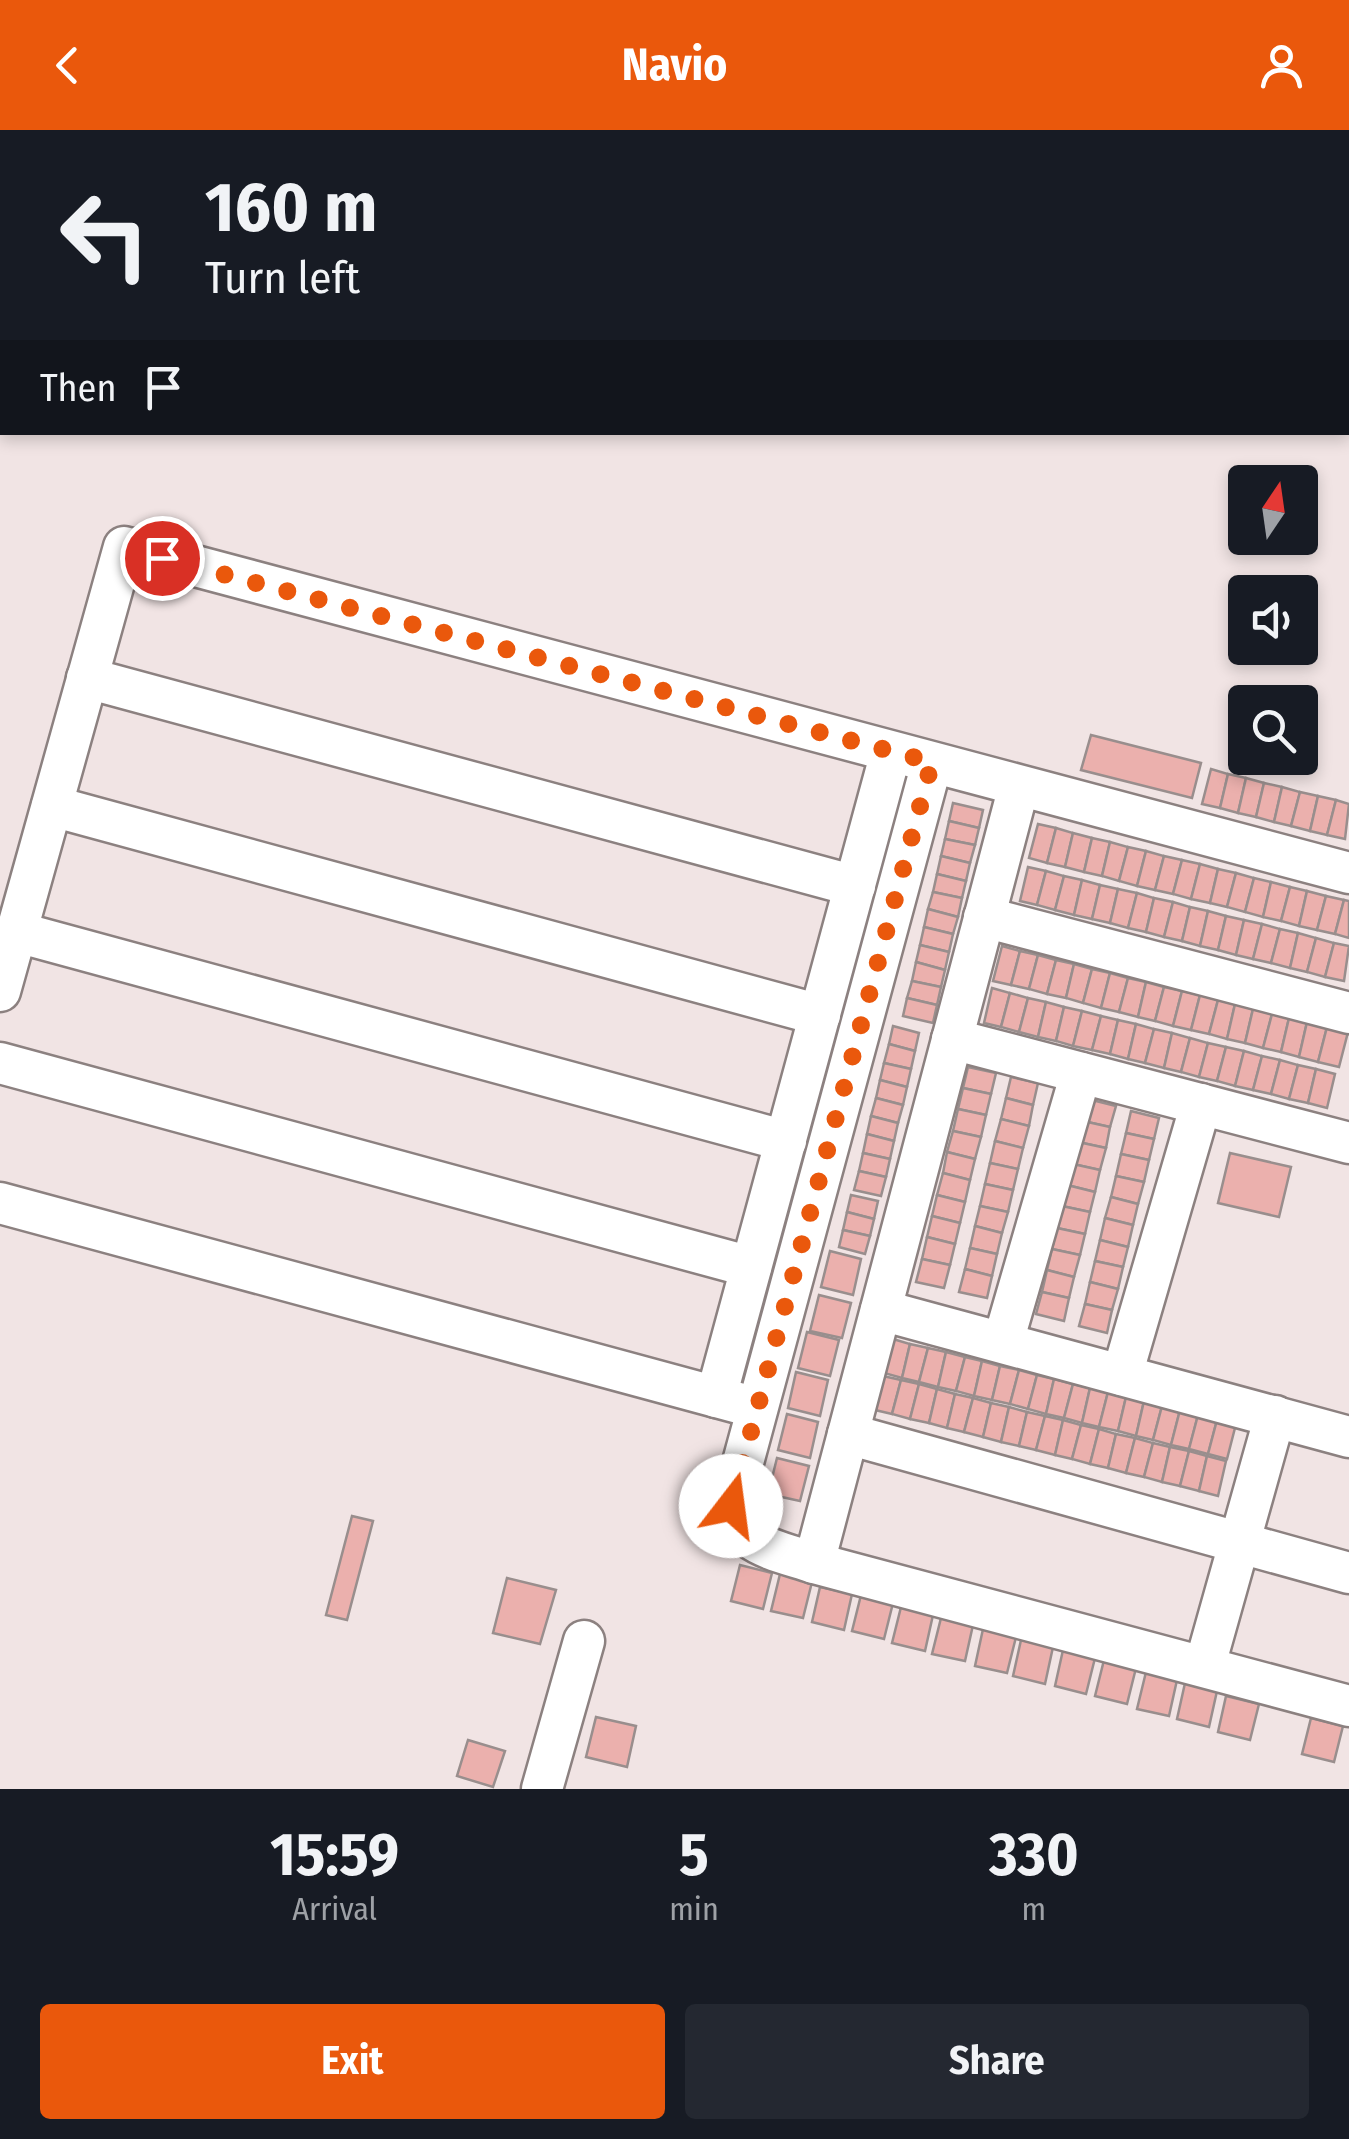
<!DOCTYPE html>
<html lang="en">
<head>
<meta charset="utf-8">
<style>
	:root { --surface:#171b24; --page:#242831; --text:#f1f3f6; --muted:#9ea1a6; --accent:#ea580c }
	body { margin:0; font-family:"Fira Sans Condensed",sans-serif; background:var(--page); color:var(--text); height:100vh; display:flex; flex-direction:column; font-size:38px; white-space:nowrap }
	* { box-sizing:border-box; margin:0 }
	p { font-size:32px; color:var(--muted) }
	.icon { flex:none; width:55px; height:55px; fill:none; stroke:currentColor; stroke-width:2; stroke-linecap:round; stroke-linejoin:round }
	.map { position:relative; height:1659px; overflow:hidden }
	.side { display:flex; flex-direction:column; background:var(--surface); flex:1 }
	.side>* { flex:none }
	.top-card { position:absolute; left:0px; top:0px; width:1350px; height:305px; box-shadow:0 5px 15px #0003; background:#171b24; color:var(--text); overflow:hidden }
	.needle { width:65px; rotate:13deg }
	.fabs { position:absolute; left:1228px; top:335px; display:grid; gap:20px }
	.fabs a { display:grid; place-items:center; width:90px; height:90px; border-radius:10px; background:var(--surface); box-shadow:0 5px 15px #0003; font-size:50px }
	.pin { position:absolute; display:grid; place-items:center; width:85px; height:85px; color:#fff; margin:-42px; border:5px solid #fff; border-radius:50%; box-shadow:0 2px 10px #0007 }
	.me { position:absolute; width:110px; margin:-55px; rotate:15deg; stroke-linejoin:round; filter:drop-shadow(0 0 8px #0008) }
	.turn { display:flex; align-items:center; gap:35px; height:210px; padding:0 40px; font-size:45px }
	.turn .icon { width:130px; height:130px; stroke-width:2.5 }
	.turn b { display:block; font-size:70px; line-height:85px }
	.then { display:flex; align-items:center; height:95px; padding:0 40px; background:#0003; gap:20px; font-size:38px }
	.eta { display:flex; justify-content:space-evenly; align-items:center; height:170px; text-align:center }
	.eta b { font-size:60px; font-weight:700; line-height:70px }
	.primary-button { display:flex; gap:20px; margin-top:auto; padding:20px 40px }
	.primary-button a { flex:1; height:115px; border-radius:10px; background:var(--accent); color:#fff; font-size:40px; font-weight:700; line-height:115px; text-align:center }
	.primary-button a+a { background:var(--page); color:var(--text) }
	header { display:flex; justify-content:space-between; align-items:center; height:130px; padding:0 40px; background:var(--accent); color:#fff; font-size:45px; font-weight:700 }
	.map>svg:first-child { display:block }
	.building { fill:#ebb0ad; stroke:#998e8d; stroke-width:2.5 }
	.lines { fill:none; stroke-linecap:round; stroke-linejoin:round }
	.minor-casing { stroke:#8c8180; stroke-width:45 }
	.minor { stroke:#fff; stroke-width:40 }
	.route { stroke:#ea580c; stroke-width:18; stroke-dasharray:0 32.4 }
</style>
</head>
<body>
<header><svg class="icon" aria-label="back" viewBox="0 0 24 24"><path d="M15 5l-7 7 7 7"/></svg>Navio<svg class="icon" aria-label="person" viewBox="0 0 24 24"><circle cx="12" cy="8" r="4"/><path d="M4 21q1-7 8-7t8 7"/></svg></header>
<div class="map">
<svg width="1349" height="1659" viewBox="0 0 1349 1659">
	<rect width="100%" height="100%" fill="#f1e4e4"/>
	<g class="building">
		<polygon points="1091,605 1201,633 1192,668 1081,640"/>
		<polygon points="1211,639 1228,644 1220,678 1202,674"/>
		<polygon points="1228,644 1246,648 1238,683 1220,678"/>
		<polygon points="1246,648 1264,653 1256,687 1238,683"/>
		<polygon points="1264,653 1282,657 1274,692 1256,687"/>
		<polygon points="1282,657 1300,662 1291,696 1274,692"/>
		<polygon points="1300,662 1318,666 1310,701 1291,696"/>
		<polygon points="1318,666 1336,670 1327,705 1310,701"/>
		<polygon points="1336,670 1349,674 1345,709 1327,705"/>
		<polygon points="953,673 983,680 979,698 949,691"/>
		<polygon points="949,691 979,698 975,715 945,709"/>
		<polygon points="1038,694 1056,698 1047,733 1029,728"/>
		<polygon points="1056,698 1073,703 1065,737 1047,733"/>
		<polygon points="1073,703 1092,708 1084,742 1065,737"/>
		<polygon points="1092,708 1110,712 1102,746 1084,742"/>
		<polygon points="945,709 975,715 970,733 941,726"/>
		<polygon points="1110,712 1128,717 1119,751 1102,746"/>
		<polygon points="1128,717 1146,721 1137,756 1119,751"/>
		<polygon points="1146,721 1164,726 1155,760 1137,756"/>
		<polygon points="941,726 970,733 966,751 937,744"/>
		<polygon points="1164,726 1182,730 1173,764 1155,760"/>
		<polygon points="1182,730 1200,734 1191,769 1173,764"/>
		<polygon points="1200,734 1218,739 1210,773 1191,769"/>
		<polygon points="1028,737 1046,741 1037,775 1020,771"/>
		<polygon points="1218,739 1236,743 1227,777 1210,773"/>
		<polygon points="1046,741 1064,746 1055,780 1037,775"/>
		<polygon points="1236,743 1254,748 1245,782 1227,777"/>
		<polygon points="937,744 966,751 962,768 933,762"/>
		<polygon points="1064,746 1082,750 1074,785 1055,780"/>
		<polygon points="1254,748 1271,752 1263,787 1245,782"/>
		<polygon points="1082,750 1100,755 1092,789 1074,785"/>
		<polygon points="1271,752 1290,757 1281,791 1263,787"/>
		<polygon points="1100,755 1118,759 1110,793 1092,789"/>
		<polygon points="1290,757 1307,761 1299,796 1281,791"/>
		<polygon points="1118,759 1137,763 1128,798 1110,793"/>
		<polygon points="1307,761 1326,766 1317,800 1299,796"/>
		<polygon points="933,762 962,768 958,787 928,779"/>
		<polygon points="1137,763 1154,768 1146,802 1128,798"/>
		<polygon points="1326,766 1344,770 1335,804 1317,800"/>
		<polygon points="1154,768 1173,772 1164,807 1146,802"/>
		<polygon points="1344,770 1349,771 1349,808 1335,804"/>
		<polygon points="1173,772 1190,777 1182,811 1164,807"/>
		<polygon points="1190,777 1208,781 1200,816 1182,811"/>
		<polygon points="928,779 958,787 953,804 924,797"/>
		<polygon points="1208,781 1226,786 1218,820 1200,816"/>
		<polygon points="1226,786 1244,790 1236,825 1218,820"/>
		<polygon points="1244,790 1262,794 1253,829 1236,825"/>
		<polygon points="1262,794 1280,799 1271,833 1253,829"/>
		<polygon points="924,797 953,804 949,822 920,815"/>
		<polygon points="1280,799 1298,803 1290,838 1271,833"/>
		<polygon points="1298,803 1316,808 1307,842 1290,838"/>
		<polygon points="1316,808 1334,813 1325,847 1307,842"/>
		<polygon points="1334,813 1349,816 1344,851 1325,847"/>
		<polygon points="920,815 949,822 945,840 916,832"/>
		<polygon points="1002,816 1020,821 1011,855 993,851"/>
		<polygon points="1020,821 1038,825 1029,859 1011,855"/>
		<polygon points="1038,825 1056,830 1047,864 1029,859"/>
		<polygon points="1056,830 1074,834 1066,868 1047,864"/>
		<polygon points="916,832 945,840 941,857 912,851"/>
		<polygon points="1074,834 1092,839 1083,873 1066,868"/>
		<polygon points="1092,839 1110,843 1101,878 1083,873"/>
		<polygon points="1110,843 1128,848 1119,882 1101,878"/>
		<polygon points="1128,848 1146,852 1138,887 1119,882"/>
		<polygon points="912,851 941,857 937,875 907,868"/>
		<polygon points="1146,852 1164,857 1155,891 1138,887"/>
		<polygon points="1164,857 1182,861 1173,896 1155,891"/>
		<polygon points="992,858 1010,863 1001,897 984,893"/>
		<polygon points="1182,861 1200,865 1191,900 1173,896"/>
		<polygon points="1010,863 1028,868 1019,902 1001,897"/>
		<polygon points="1200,865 1218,870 1209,904 1191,900"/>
		<polygon points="907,868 937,875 933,893 903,886"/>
		<polygon points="1028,868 1046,872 1038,907 1019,902"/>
		<polygon points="1218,870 1235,874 1227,909 1209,904"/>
		<polygon points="1046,872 1064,877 1056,911 1038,907"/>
		<polygon points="1235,874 1253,879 1245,913 1227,909"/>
		<polygon points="1064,877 1082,881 1073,916 1056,911"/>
		<polygon points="1253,879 1272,884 1263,918 1245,913"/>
		<polygon points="1082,881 1101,886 1092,920 1073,916"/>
		<polygon points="1272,884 1289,888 1281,922 1263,918"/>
		<polygon points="1101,886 1118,890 1110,924 1092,920"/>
		<polygon points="1289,888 1307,892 1299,927 1281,922"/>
		<polygon points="1118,890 1136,894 1128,929 1110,924"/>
		<polygon points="1307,892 1327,897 1318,932 1299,927"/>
		<polygon points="1136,894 1154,899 1145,933 1128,929"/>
		<polygon points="893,896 919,903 915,921 889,914"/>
		<polygon points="1327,897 1348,902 1339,937 1318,932"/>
		<polygon points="1154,899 1172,903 1164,938 1145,933"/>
		<polygon points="1172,903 1190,908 1181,942 1164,938"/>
		<polygon points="1190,908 1208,913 1199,947 1181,942"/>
		<polygon points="1208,913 1226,917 1217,951 1199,947"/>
		<polygon points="889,914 915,921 911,939 884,933"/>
		<polygon points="1226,917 1244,921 1235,956 1217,951"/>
		<polygon points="1244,921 1262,926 1253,960 1235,956"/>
		<polygon points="1262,926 1280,930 1271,964 1253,960"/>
		<polygon points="1280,930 1298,935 1289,969 1271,964"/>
		<polygon points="884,933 911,939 907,957 880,950"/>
		<polygon points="1298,935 1316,939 1308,973 1289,969"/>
		<polygon points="968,937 996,943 991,964 963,958"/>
		<polygon points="1316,939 1335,944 1327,978 1308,973"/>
		<polygon points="1011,947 1038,953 1033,975 1006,968"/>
		<polygon points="880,950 907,957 903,975 876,968"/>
		<polygon points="963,958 991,964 986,985 958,979"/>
		<polygon points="876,968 903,975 898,993 871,986"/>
		<polygon points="1006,968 1033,975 1029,996 1001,989"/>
		<polygon points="1088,969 1116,976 1110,997 1083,991"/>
		<polygon points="958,979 986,985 981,1007 953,1001"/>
		<polygon points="1131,981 1159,988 1154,1009 1126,1003"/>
		<polygon points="871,986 898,993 894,1011 867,1004"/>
		<polygon points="1001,989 1029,996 1023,1018 995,1011"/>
		<polygon points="1083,991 1110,997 1106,1018 1078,1012"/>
		<polygon points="953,1001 981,1007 975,1029 947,1022"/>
		<polygon points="1126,1003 1154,1009 1149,1030 1121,1024"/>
		<polygon points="867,1004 894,1011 890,1029 863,1023"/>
		<polygon points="995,1011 1023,1018 1018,1039 990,1033"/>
		<polygon points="1078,1012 1106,1018 1100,1040 1073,1034"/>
		<polygon points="947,1022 975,1029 970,1050 943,1043"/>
		<polygon points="863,1023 890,1029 886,1047 859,1041"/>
		<polygon points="1230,1023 1291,1037 1279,1087 1218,1073"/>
		<polygon points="1121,1024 1149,1030 1144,1052 1116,1046"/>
		<polygon points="990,1033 1018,1039 1013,1060 985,1054"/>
		<polygon points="1073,1034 1100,1040 1095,1062 1067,1055"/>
		<polygon points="859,1041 886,1047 881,1066 854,1060"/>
		<polygon points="943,1043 970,1050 965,1072 937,1065"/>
		<polygon points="1116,1046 1144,1052 1138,1074 1111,1067"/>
		<polygon points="985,1054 1013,1060 1008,1082 980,1076"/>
		<polygon points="1067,1055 1095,1062 1090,1082 1062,1076"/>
		<polygon points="851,1065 878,1071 874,1089 847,1082"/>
		<polygon points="937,1065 965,1072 960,1093 932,1086"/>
		<polygon points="1111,1067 1138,1074 1133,1095 1105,1088"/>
		<polygon points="980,1076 1008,1082 1002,1103 975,1096"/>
		<polygon points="1062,1076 1090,1082 1085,1104 1057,1098"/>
		<polygon points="847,1082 874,1089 870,1106 843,1100"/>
		<polygon points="932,1086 960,1093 955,1114 927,1107"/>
		<polygon points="1105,1088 1133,1095 1128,1117 1100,1110"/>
		<polygon points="975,1096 1002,1103 997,1124 970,1118"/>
		<polygon points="1057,1098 1085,1104 1080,1125 1052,1119"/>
		<polygon points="843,1100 870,1106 865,1124 839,1117"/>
		<polygon points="927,1107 955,1114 950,1135 922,1129"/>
		<polygon points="1100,1110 1128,1117 1123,1137 1095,1131"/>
		<polygon points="970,1118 997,1124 992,1146 965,1139"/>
		<polygon points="1052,1119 1080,1125 1074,1147 1047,1140"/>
		<polygon points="830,1121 861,1129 853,1165 821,1157"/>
		<polygon points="922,1129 950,1135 944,1158 916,1152"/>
		<polygon points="1095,1131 1123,1137 1118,1159 1090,1152"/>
		<polygon points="965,1139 992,1146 987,1168 959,1162"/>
		<polygon points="1047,1140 1074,1147 1069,1168 1042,1162"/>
		<polygon points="1090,1152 1118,1159 1112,1180 1085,1174"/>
		<polygon points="1042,1162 1069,1168 1064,1191 1036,1184"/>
		<polygon points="819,1165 851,1173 842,1208 810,1201"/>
		<polygon points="1085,1174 1112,1180 1107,1203 1079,1196"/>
		<polygon points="807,1202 839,1210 830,1246 798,1238"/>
		<polygon points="893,1209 910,1214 902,1248 884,1243"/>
		<polygon points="910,1214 928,1218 919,1252 902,1248"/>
		<polygon points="928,1218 946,1222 938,1257 919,1252"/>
		<polygon points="946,1222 965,1227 956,1261 938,1257"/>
		<polygon points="965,1227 982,1231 974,1266 956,1261"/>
		<polygon points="982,1231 1000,1236 992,1270 974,1266"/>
		<polygon points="1000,1236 1019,1240 1010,1274 992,1270"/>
		<polygon points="1019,1240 1037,1245 1028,1279 1010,1274"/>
		<polygon points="796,1242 828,1250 820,1286 788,1278"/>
		<polygon points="1037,1245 1054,1249 1046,1284 1028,1279"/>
		<polygon points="883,1246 901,1250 892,1284 875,1280"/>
		<polygon points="1054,1249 1073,1254 1064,1288 1046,1284"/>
		<polygon points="901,1250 919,1254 910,1289 892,1284"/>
		<polygon points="919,1254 937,1259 929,1293 910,1289"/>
		<polygon points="1073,1254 1090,1258 1082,1293 1064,1288"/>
		<polygon points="1090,1258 1108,1262 1099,1297 1082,1293"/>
		<polygon points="937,1259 955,1264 947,1298 929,1293"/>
		<polygon points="1108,1262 1126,1267 1118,1301 1099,1297"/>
		<polygon points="955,1264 973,1268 964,1302 947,1298"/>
		<polygon points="1126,1267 1144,1271 1136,1306 1118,1301"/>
		<polygon points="973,1268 991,1273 983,1307 964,1302"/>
		<polygon points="1144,1271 1162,1276 1153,1310 1136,1306"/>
		<polygon points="991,1273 1009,1277 1001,1312 983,1307"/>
		<polygon points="1162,1276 1180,1280 1171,1315 1153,1310"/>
		<polygon points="1009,1277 1027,1282 1019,1316 1001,1312"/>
		<polygon points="1180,1280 1198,1285 1189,1319 1171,1315"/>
		<polygon points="1027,1282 1045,1286 1036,1320 1019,1316"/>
		<polygon points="787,1284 818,1292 810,1328 778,1320"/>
		<polygon points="1198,1285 1217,1290 1208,1324 1189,1319"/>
		<polygon points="1045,1286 1063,1290 1055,1325 1036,1320"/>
		<polygon points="1063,1290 1081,1295 1072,1329 1055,1325"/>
		<polygon points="1217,1290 1236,1294 1227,1329 1208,1324"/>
		<polygon points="1081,1295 1099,1299 1090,1334 1072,1329"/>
		<polygon points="1099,1299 1116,1304 1108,1338 1090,1334"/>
		<polygon points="1116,1304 1135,1308 1126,1343 1108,1338"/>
		<polygon points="1135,1308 1153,1313 1144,1347 1126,1343"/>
		<polygon points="1153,1313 1170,1317 1162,1352 1144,1347"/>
		<polygon points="1170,1317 1189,1321 1180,1356 1162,1352"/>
		<polygon points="1189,1321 1207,1326 1199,1361 1180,1356"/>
		<polygon points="1207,1326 1226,1331 1218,1366 1199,1361"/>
		<polygon points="777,1328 809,1336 800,1371 768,1364"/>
		<polygon points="352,1386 373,1391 347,1490 326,1485"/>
		<polygon points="740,1435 772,1443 763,1479 731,1471"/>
		<polygon points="780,1444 812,1452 803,1488 771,1481"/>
		<polygon points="507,1448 556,1460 540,1514 493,1503"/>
		<polygon points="820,1457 852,1464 844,1500 812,1492"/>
		<polygon points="861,1465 893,1473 884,1509 852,1501"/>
		<polygon points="901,1477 933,1485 925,1521 892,1513"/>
		<polygon points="941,1488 973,1495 965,1531 932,1524"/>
		<polygon points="983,1499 1016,1507 1007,1543 975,1536"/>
		<polygon points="1021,1510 1053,1517 1045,1554 1013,1546"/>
		<polygon points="1063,1520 1095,1528 1086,1564 1055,1556"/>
		<polygon points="1104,1530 1136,1538 1127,1574 1095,1566"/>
		<polygon points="1146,1542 1177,1550 1169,1586 1137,1579"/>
		<polygon points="1185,1553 1217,1561 1209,1597 1177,1589"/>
		<polygon points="1226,1566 1259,1574 1250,1610 1218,1602"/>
		<polygon points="596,1587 636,1596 627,1637 586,1627"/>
		<polygon points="1311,1588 1343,1596 1334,1632 1302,1624"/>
		<polygon points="468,1610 505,1621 493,1657 457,1646"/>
	</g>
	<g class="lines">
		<defs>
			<g id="minor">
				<polyline points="87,548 855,756"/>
				<path d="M932,633L735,1362C723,1413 776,1420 814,1433L1349,1576"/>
				<polyline points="52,676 820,885"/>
				<polyline points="984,787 1349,883"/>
				<polyline points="17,802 786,1011"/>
				<polyline points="0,861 124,417 1349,743"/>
				<polyline points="952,909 1349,1013"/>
				<polyline points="0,933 751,1137"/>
				<polyline points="0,1073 757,1278"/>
				<polyline points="881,1180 1349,1307"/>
				<polyline points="1003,1212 1081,943"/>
				<polyline points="1122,1245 1201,974"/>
				<polyline points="716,1267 891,622"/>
				<polyline points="848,1304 1349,1443"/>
				<polyline points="814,1433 1019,656"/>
				<polyline points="1205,1535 1275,1286"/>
				<polyline points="542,1659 584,1511"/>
			</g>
		</defs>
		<use href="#minor" class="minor-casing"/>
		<use href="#minor" class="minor"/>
	</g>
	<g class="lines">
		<polyline class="route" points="162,428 932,632 731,1376"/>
	</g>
</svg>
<div class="fabs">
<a><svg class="needle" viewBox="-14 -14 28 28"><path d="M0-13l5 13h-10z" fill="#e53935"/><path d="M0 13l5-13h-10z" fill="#9ea1a6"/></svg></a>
<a><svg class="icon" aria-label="sound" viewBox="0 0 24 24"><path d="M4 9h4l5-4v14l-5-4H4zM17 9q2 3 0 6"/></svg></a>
<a><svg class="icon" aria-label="search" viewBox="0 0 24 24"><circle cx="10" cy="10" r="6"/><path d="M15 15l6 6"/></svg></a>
</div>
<div class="pin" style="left:162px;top:428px;background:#d93025"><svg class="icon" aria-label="arrive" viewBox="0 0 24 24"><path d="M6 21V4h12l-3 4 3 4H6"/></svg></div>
<svg class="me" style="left:731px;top:1376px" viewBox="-20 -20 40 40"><circle r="19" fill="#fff"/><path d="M0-13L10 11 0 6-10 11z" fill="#ea580c"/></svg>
<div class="top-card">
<div class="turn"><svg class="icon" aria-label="left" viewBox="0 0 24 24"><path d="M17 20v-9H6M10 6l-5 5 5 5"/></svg><div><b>160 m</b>Turn left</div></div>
<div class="then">Then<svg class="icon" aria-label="arrive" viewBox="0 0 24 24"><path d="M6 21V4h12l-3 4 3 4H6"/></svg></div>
</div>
</div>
<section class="side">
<div class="eta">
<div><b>15:59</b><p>Arrival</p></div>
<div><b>5</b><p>min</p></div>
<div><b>330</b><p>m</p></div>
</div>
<div class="primary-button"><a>Exit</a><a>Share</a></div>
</section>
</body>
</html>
